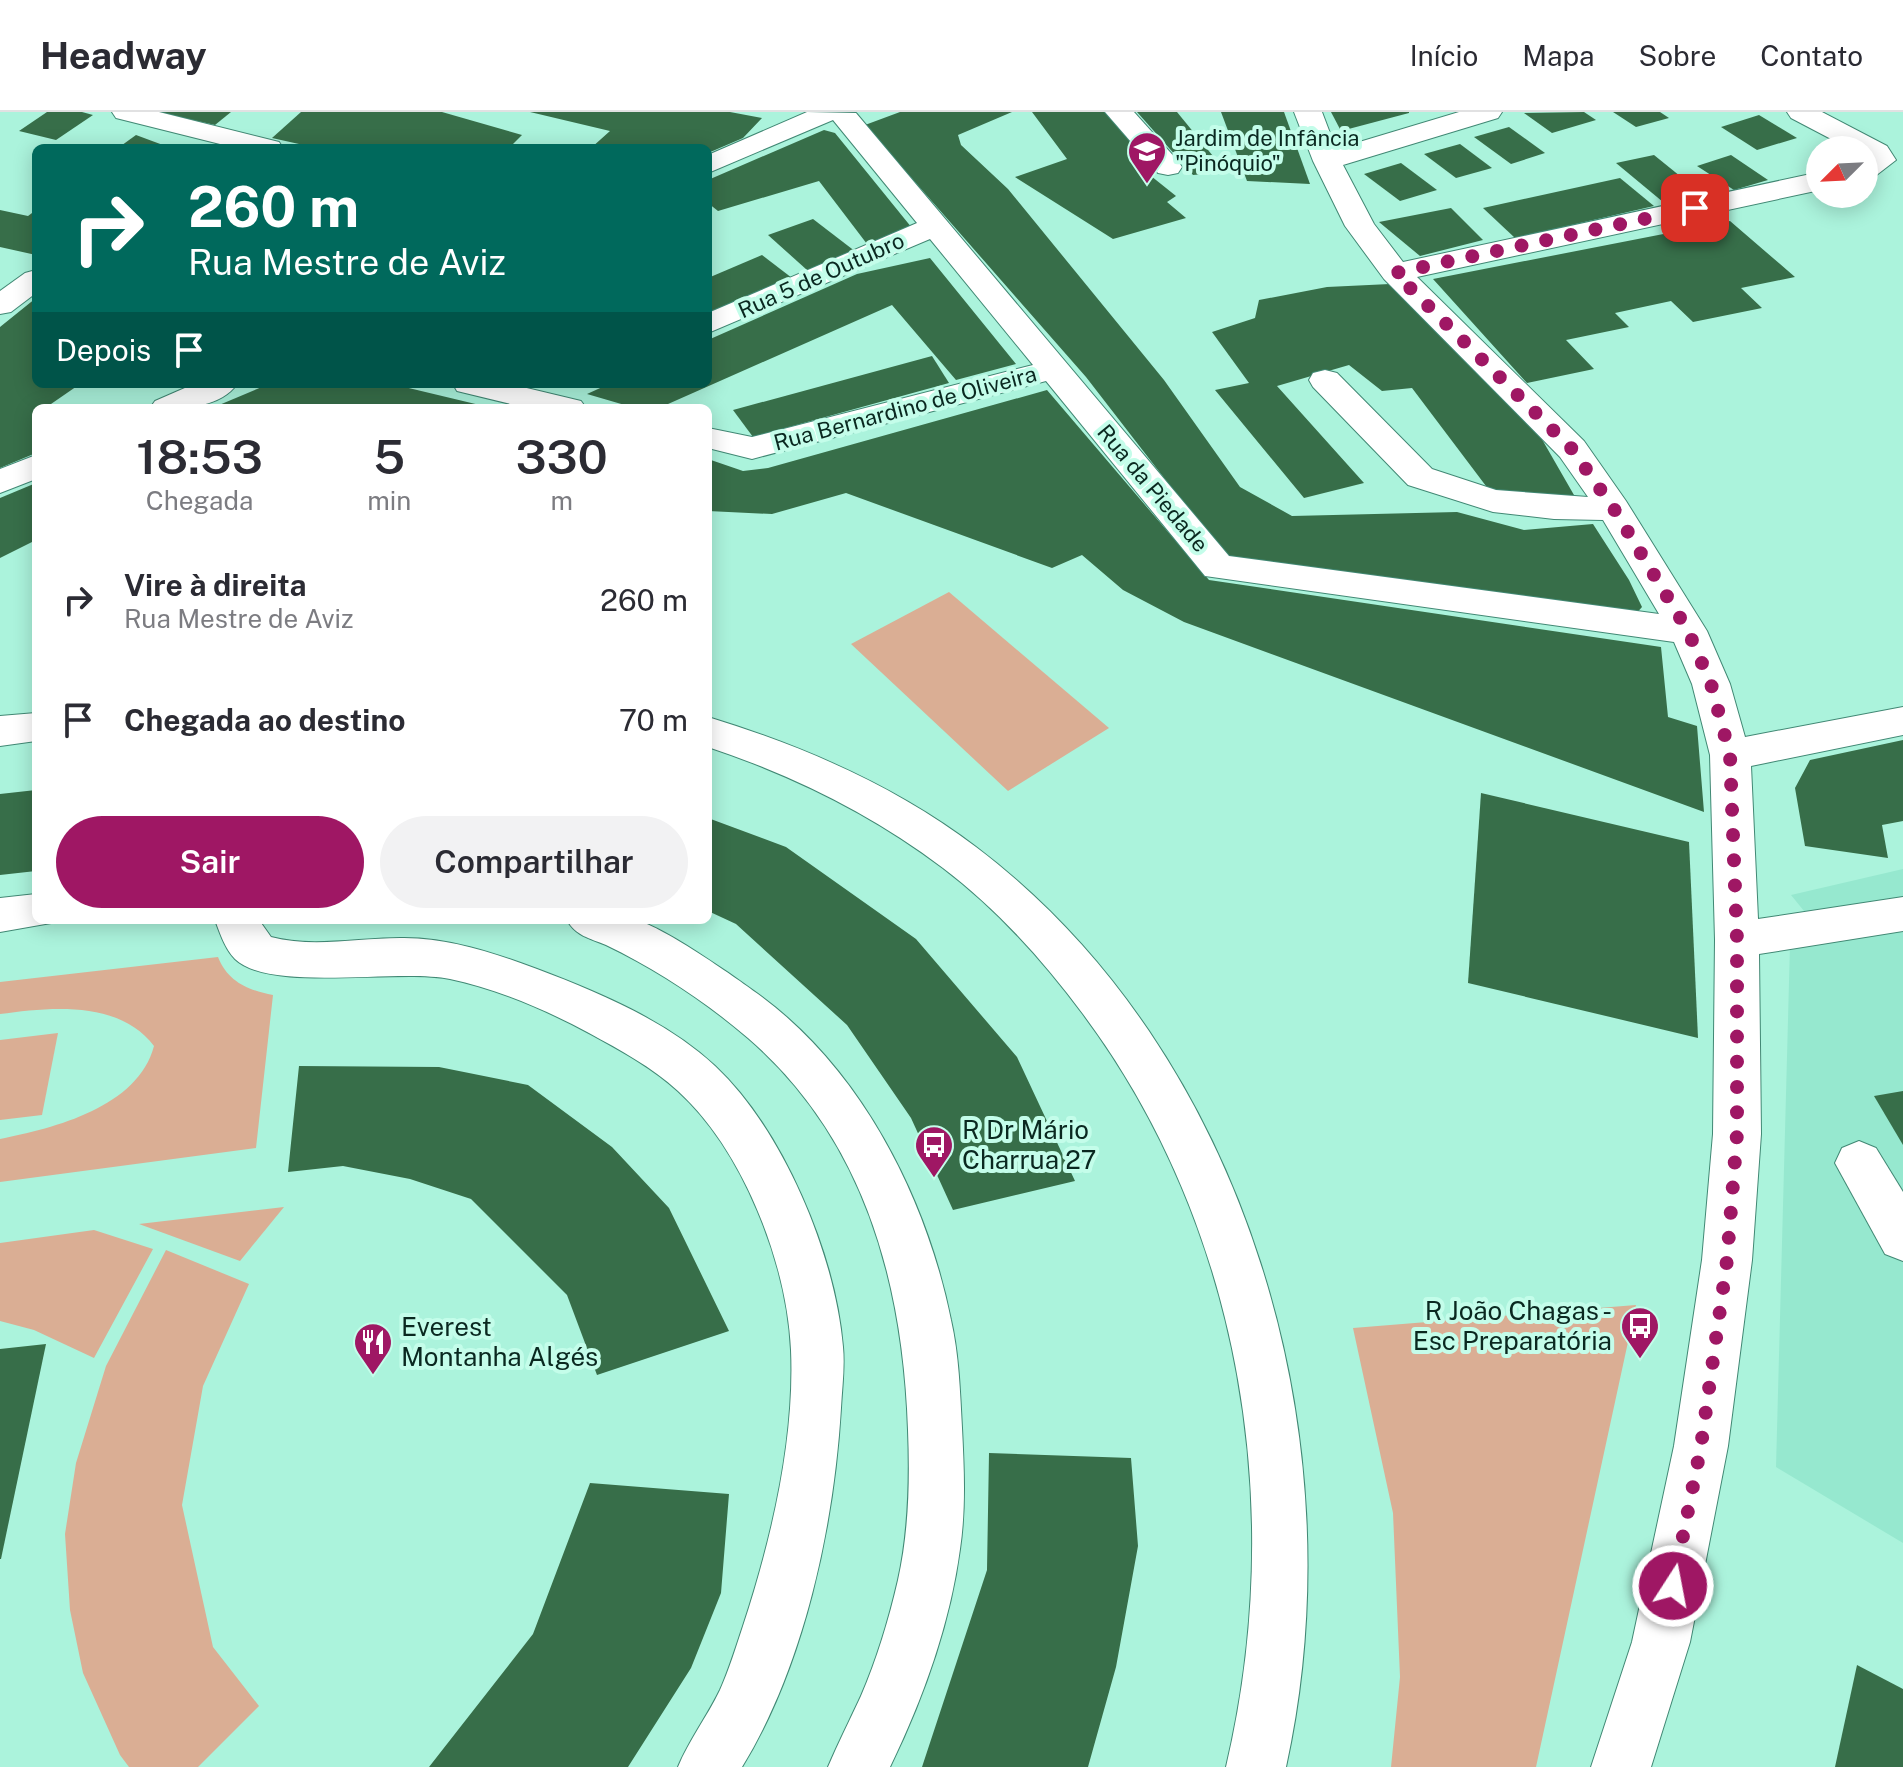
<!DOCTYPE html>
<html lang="pt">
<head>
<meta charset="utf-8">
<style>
	:root { --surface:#fff; --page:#f2f2f3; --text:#2b2b33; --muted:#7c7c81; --line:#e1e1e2; --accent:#9f1764 }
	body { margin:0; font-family:"Public Sans",sans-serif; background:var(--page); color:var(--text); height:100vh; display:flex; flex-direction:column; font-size:30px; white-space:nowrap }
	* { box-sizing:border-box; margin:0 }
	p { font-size:26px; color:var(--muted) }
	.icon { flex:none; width:44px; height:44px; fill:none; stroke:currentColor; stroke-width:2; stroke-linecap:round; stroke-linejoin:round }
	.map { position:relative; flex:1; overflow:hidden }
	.panel { position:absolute; left:32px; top:292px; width:680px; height:520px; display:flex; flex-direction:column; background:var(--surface); border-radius:12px; box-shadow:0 4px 20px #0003 }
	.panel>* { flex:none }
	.guide { position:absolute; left:32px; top:32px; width:680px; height:244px; border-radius:12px; box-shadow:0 4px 20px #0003; background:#00695c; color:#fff; overflow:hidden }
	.needle { width:52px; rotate:246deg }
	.buttons { position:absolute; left:1806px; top:24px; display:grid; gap:16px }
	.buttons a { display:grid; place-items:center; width:72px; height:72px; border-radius:50%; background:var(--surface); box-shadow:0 4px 20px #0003; font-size:40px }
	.pin { position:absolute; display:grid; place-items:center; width:68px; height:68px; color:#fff; margin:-34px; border-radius:16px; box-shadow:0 4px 12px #0006 }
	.me { position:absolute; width:88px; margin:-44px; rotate:11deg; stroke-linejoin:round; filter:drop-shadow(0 0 6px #0008) }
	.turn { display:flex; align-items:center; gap:28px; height:168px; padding:0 24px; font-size:36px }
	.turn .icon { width:104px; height:104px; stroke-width:2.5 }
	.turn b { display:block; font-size:56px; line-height:68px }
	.then { display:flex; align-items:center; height:76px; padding:0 24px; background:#0003; gap:16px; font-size:30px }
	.eta { display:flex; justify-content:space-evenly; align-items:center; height:136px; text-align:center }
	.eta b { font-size:48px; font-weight:600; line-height:56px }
	.primary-button { display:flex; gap:16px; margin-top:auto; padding:16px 24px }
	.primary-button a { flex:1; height:92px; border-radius:48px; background:var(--accent); color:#fff; font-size:32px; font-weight:600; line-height:92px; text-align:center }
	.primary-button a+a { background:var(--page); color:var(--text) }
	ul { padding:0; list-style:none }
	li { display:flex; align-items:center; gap:24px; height:120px; padding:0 24px }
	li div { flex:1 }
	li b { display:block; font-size:30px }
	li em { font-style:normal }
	header { display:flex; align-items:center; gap:48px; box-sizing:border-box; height:112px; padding:0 40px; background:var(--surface); border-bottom:2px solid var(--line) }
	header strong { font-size:38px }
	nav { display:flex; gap:44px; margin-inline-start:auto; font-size:28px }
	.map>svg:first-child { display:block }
	.built { fill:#96e8cf }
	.green { fill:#daae94 }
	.building { fill:#376e49 }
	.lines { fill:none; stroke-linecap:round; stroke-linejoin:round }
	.minor-casing { stroke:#418874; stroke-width:2 }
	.minor { fill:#fff; fill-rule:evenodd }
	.route { stroke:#9f1764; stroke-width:14; stroke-dasharray:0 25.2 }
	.labels { text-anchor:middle; stroke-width:8; stroke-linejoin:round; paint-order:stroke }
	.far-poi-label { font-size:22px; fill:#0a2820; stroke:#c4fdea; text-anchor:start }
	.far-street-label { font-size:22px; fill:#0a2820; stroke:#c4fdea }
	.poi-label { font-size:26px; fill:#0a2820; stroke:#c4fdea; text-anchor:start }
</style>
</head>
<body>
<header>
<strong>Headway</strong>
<nav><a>Início</a><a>Mapa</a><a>Sobre</a><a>Contato</a></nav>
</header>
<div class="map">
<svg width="1903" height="1655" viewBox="0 0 1903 1655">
	<rect width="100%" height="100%" fill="#abf3dc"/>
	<polygon class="built" points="1903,757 1903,1431 1776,1355 1790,833 1826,826 1791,783"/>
	<g class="green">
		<polygon points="949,480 1109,616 1008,679 851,532"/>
		<path d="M218,845C228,870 248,878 273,883L256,1036L0,1070V1027C55,1016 138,995 154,934C119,888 51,895 0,902V870Z"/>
		<polygon points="58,921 42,1003 0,1008 0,928"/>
		<polygon points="284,1095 240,1149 139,1112"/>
		<polygon points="94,1118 153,1137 94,1246 34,1218 0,1209 0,1131"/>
		<polygon points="166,1138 249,1172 203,1274 182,1393 213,1535 259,1594 198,1655 129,1655 120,1643 83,1561 70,1498 65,1422 76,1351 106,1254"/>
		<polygon points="1636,1193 1536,1655 1391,1655 1400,1565 1393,1401 1353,1216"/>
	</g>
	<g class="building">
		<polygon points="47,0 82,0 93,3 56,28 19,19"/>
		<polygon points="157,0 231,0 215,13"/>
		<polygon points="301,0 442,0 522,23 509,36 317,36 272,26"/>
		<polygon points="530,0 730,0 762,6 743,26 708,41 708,36 591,36 610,19"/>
		<polygon points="900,0 1012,0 958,23 961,33 1008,77 1164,268 1240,375 1292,404 1457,400 1524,418 1593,412 1629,468 1642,495 1634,504 1226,446 1086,265 865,13"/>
		<polygon points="1032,0 1105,0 1155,57 1146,60 1176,84 1167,90 1186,106 1113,127 1015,65 1067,47"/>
		<polygon points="1137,0 1177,0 1226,60 1193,63"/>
		<polygon points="1221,0 1284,0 1310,72 1247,69"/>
		<polygon points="1331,0 1409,0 1409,1 1341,19"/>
		<polygon points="1584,0 1596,8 1552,21 1524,1"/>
		<polygon points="1613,0 1660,0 1669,6 1636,15"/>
		<polygon points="1759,3 1797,26 1757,38 1721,15"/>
		<polygon points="1509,15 1545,41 1511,52 1474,25"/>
		<polygon points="824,18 835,21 912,116 867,132 819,69 718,99 708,91 708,68"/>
		<polygon points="136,23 171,36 118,36"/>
		<polygon points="1460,32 1492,56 1456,66 1424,42"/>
		<polygon points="1654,43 1701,81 1663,90 1616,51"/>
		<polygon points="1731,43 1768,68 1734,78 1697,54"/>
		<polygon points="1401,51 1437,78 1400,89 1364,62"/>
		<polygon points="1620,66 1654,94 1515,126 1483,96"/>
		<polygon points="1451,96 1483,128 1420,144 1379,110"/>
		<polygon points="0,98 28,104 36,98 36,143 0,135"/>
		<polygon points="813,107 856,140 807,158 768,123"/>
		<polygon points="1730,109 1795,165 1741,176 1762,196 1693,210 1671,189 1615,201 1629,215 1566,228 1594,257 1527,271 1433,167"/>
		<polygon points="762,143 792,166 708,202 708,166"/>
		<polygon points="930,146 1016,252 956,268 892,193 659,296 635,296 587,282 609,272 708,272 708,228 857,162"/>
		<polygon points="1390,172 1528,303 1578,390 1492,382 1412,276 1382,279 1349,253 1277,274 1364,371 1304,386 1215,278 1249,271 1212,220 1255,206 1259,188 1327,175"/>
		<polygon points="36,186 36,272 80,272 51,292 60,296 36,296 36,341 0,356 0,215"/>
		<polygon points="932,244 949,271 753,325 733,298"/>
		<polygon points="269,272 392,272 488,295 212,296"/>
		<polygon points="1047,278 1209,468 1661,535 1668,605 1697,614 1704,700 1184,510 1123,478 1082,443 1052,456 846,381 772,402 708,399 708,347 743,359 768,356"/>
		<polygon points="36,371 36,428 0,446 0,386"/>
		<polygon points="1903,628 1903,709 1882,713 1888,746 1805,734 1795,676 1810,648"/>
		<polygon points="36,678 36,759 0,763 0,682"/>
		<polygon points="1481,681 1689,730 1698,926 1468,871"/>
		<polygon points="708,706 786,735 916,827 1017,945 1075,1069 953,1098 911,1006 847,913 736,812 708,799"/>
		<polygon points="299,954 439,955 528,973 612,1035 669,1096 729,1219 597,1263 567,1183 471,1087 410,1067 343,1054 288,1060"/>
		<polygon points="1903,979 1903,1033 1874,984"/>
		<polygon points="46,1232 1,1447 0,1447 0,1237"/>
		<polygon points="989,1341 1131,1346 1138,1434 1116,1555 1088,1655 922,1655 987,1458"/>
		<polygon points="590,1371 729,1382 721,1481 691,1556 628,1655 429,1655 533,1522"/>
		<polygon points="1857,1553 1903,1577 1903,1655 1835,1655"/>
	</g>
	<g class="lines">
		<defs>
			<g id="minor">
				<polygon points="112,0 159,0 279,30 283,36 236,36 116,6"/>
				<polygon points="807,0 856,1 1229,444 1659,502 1603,408 1554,407 1493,400 1408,373 1313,275 1309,268 1313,261 1325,258 1337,261 1432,357 1496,378 1588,385 1560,345 1384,167 1345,114 1313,49 1294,0 1322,0 1336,37 1459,0 1502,0 1498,6 1343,53 1374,112 1403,150 1820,60 1820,78 1417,165 1584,329 1626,389 1707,519 1730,572 1745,625 1903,595 1903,623 1751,654 1758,807 1903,785 1903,819 1759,842 1761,1022 1752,1148 1728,1334 1690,1530 1651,1655 1591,1655 1632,1530 1674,1334 1702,1148 1713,1022 1715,828 1710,643 1692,572 1674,530 1205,464 1046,269 752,347 708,336 708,316 752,325 1033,253 930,127 708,221 708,201 917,111 833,8 708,61 708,43"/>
				<polygon points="1105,0 1134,0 1178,49 1182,55 1178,61 1168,63 1158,61"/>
				<polygon points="1787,0 1822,0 1887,34 1896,48 1874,65 1864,67 1864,38 1852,38 1791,6"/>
				<polygon points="36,158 36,181 11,200 0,202 0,179 25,161"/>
				<path d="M194,272H237C219,298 178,296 150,296L155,289Z"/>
				<polygon points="453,272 510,272 581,289 586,296 527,296 457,279"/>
				<polygon points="36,343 36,367 0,381 0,357"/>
				<polygon points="36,601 36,629 0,634 0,604"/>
				<path d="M708,605C803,634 896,674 976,735C1248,941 1358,1328 1286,1655H1226C1287,1398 1242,1115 1083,902C1043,848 997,797 943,756C872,702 792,663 708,635Z"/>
				<polygon points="36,782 36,808 53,808 51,811 0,820 0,786"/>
				<path d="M215,808H259L271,825C313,836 358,826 400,826C447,825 494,841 537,857C598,880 667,909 715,954C783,1018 835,1142 843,1235C845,1255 842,1276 841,1296C834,1414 804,1554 742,1655H678C689,1628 707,1605 720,1578C729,1558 736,1535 743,1514C771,1429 795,1328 791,1238C787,1151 743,1038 678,979C652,955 620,938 589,921C546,898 498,877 450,867C398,856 270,881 235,847C225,837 220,821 215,808Z"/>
				<path d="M567,808C589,808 612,805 634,808C658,811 735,865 758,882C861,957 926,1085 951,1208C959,1243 960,1280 962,1316C964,1356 966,1397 960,1437C950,1512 923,1587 890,1655H828C838,1631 850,1608 861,1584C877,1547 889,1507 898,1468C909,1419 910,1368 908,1318C903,1170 864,1026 748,926C706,890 656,857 606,833C589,826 576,824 567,808Z"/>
				<polygon points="1859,1029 1876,1036 1903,1080 1903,1149 1885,1142 1835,1051 1842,1036"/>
			</g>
		</defs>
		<use href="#minor" class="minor-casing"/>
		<use href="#minor" class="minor"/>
	</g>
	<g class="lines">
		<polyline class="route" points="1673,1474 1701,1334 1727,1148 1737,1022 1737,828 1730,643 1711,572 1688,519 1614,397 1572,337 1395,161 1695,96"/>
	</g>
	<defs>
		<symbol id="school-pin" viewBox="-11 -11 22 30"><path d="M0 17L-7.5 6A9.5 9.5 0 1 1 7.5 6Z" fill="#9f1764" stroke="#c4fdea"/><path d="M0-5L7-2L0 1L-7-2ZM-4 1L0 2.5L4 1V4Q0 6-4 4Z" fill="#fff"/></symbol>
		<symbol id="bus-pin" viewBox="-11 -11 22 30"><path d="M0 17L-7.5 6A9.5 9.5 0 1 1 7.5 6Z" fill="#9f1764" stroke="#c4fdea"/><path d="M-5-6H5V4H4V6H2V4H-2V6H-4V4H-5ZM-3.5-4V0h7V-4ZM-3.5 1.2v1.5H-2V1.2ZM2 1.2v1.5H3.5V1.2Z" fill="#fff"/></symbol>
		<symbol id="restaurant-pin" viewBox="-11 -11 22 30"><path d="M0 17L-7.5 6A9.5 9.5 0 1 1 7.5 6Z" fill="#9f1764" stroke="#c4fdea"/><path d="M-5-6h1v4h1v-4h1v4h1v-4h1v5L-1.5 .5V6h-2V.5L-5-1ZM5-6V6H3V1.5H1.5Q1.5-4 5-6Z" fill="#fff"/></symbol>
	</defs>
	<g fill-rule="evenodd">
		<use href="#school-pin" x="1125" y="17" width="44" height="60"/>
		<use href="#bus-pin" x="912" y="1011" width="44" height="60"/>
		<use href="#bus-pin" x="1618" y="1192" width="44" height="60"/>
		<use href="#restaurant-pin" x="351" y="1208" width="44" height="60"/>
	</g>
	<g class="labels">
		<g class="far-poi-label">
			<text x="1175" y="34">Jardim de Infância<tspan x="1175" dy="25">"Pinóquio"</tspan></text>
		</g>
		<g class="far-street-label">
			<text transform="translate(821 163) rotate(-24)" y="8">Rua 5 de Outubro</text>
			<text transform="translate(905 296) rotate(-15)" y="8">Rua Bernardino de Oliveira</text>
			<text transform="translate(1153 376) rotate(50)" y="8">Rua da Piedade</text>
		</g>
		<g class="poi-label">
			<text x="962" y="1027">R Dr Mário<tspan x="962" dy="30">Charrua 27</tspan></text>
			<text x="1612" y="1208" text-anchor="end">R João Chagas -<tspan x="1612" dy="30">Esc Preparatória</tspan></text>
			<text x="401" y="1224">Everest<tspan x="401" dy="30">Montanha Algés</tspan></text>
		</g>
	</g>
</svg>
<div class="buttons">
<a><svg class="needle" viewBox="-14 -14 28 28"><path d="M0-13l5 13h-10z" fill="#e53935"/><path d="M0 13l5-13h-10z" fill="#7c7c81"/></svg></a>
</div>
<div class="pin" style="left:1695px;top:96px;background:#d93025"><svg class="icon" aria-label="arrive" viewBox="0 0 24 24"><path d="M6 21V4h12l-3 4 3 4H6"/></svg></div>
<svg class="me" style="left:1673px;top:1474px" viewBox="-20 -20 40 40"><circle r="17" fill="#9f1764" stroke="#fff" stroke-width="3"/><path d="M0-11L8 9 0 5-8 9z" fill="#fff"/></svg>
<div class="guide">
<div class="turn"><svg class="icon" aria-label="right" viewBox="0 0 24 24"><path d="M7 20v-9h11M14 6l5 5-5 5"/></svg><div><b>260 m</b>Rua Mestre de Aviz</div></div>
<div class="then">Depois<svg class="icon" aria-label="arrive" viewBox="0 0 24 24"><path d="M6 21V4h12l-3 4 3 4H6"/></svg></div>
</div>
<section class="panel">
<div class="eta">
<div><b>18:53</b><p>Chegada</p></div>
<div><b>5</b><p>min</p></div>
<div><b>330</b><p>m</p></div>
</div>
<ul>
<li><svg class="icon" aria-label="right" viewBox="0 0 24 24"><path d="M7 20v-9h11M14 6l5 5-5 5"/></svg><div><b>Vire à direita</b><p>Rua Mestre de Aviz</p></div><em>260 m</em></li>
<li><svg class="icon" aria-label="arrive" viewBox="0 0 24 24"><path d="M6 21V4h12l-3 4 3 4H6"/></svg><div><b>Chegada ao destino</b></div><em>70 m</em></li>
</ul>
<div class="primary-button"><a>Sair</a><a>Compartilhar</a></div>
</section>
</div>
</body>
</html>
